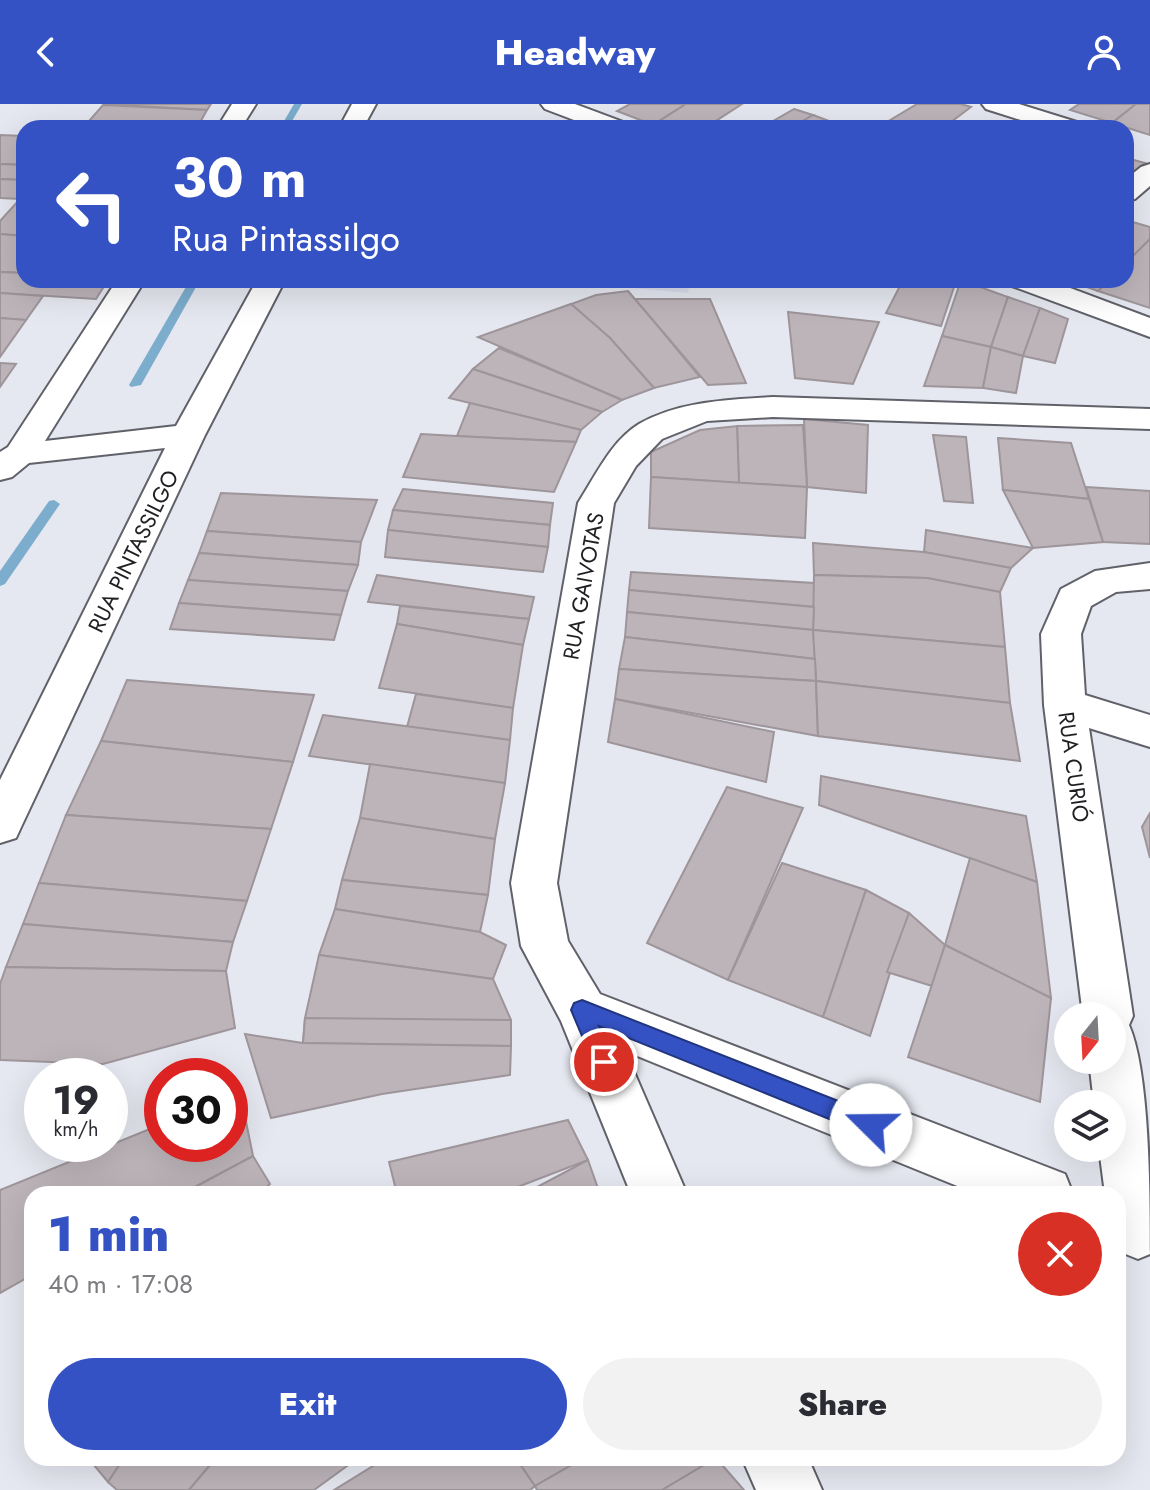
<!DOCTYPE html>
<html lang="en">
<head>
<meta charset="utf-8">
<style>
	:root { --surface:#fff; --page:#f2f2f3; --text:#2b2b33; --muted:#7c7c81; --accent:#3452c3 }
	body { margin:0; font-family:Jost,sans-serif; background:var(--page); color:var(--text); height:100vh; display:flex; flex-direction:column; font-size:30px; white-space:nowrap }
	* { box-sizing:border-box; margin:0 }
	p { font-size:26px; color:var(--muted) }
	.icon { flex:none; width:44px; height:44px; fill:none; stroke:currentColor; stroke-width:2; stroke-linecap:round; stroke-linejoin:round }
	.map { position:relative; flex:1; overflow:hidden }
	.side { position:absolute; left:24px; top:1082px; width:1102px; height:280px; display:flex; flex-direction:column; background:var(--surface); border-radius:24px; box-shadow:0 8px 32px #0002 }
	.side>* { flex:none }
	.top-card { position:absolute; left:16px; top:16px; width:1118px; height:168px; border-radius:24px; box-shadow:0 8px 32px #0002; background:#3452c3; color:#fff; overflow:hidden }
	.needle { width:52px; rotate:198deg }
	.buttons { position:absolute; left:1054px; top:898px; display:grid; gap:16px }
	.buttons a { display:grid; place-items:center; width:72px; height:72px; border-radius:50%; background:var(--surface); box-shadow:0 8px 32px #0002; font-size:40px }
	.speed { position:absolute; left:24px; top:954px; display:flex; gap:16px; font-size:40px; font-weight:700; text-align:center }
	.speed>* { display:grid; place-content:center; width:104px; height:104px; border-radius:50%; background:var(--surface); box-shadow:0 8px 32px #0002; line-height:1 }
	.speed small { font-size:20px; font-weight:400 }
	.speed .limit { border:12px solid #d22; background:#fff; color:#111 }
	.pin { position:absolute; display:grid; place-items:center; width:68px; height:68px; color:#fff; margin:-34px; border:4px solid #fff; border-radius:50%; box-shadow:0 2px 8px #0007 }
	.me { position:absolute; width:88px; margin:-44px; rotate:292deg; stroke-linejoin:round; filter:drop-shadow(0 0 6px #0008) }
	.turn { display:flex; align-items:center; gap:28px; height:168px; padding:0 24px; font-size:36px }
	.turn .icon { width:104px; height:104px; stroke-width:2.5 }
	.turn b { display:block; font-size:56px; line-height:68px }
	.round { display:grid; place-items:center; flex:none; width:84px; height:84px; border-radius:42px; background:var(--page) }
	.head { display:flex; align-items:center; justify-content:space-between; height:136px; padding:0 24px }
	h1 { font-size:48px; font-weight:800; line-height:60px; color:var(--accent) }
	.button { display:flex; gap:16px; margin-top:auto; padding:16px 24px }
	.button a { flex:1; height:92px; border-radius:48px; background:var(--accent); color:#fff; font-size:32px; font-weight:800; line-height:92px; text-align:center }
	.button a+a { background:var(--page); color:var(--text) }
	header { display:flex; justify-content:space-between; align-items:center; height:104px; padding:0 24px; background:var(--accent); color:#fff; font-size:36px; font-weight:800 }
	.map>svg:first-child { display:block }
	.built { fill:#d8dcec }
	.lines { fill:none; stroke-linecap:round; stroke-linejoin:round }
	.stream { fill:#7cadcd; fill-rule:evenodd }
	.building { fill:#bcb4b9; stroke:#9d959a; stroke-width:2 }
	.minor-casing { stroke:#606169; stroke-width:4 }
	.minor { fill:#fff; fill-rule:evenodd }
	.route { fill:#3452c3; stroke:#22357f; stroke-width:2 }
	.labels { text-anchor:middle; stroke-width:6; stroke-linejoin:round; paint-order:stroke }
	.street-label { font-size:22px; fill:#1f1f23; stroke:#fff }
</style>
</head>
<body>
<header><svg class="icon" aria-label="back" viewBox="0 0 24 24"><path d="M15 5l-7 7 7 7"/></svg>Headway<svg class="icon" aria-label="person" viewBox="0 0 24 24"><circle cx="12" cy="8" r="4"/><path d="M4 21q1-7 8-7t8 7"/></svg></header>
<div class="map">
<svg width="1150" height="1386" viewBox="0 0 1150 1386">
	<rect width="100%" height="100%" fill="#e6e8f1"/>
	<polygon class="built" points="578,176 690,176 688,189 577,179"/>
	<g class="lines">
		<g class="stream">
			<polygon points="294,0 302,0 288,24 280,24"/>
			<polygon points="190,176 200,176 141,281 131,283 129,281"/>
			<polygon points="54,396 60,400 5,480 0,482 0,467 49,397"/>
		</g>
	</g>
	<g class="building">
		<polygon points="103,0 211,0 207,6"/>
		<polygon points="630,0 686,0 653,21 617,7"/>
		<polygon points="686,0 742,0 705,24 653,21"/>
		<polygon points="917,0 961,0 971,3 943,24 877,24"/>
		<polygon points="1079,0 1136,0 1112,19 1070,6"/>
		<polygon points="1136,0 1150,0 1150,31 1112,19"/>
		<polygon points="103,1 207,6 197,24 83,24"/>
		<polygon points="794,5 813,11 791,24 761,24"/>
		<polygon points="813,11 829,17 817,24 791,24"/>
		<polygon points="0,31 24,32 24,61 0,60"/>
		<polygon points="1126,54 1145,59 1126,74"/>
		<polygon points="0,60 24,61 24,76 0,75"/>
		<polygon points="0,75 24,76 24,89 20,95 0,94"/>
		<polygon points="20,95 24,95 24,132 0,130 0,117"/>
		<polygon points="1126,116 1150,123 1150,135 1126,159"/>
		<polygon points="0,130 24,132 24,169 0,168"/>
		<polygon points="1150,135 1150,204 1098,187 1109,176 1126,176 1126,159"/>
		<polygon points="0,168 24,169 24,176 108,176 96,195 0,189"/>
		<polygon points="903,176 954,183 941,222 886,209"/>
		<polygon points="961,176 1008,193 991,243 942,232"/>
		<polygon points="1068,176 1109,176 1098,187"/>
		<polygon points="628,187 657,221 700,273 654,284 610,234 571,200 596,191"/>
		<polygon points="0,189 43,192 26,216 0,214"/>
		<polygon points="1008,193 1040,204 1023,252 991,243"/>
		<polygon points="635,195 710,195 746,279 708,281"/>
		<polygon points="571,200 610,234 654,284 622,296 478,233"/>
		<polygon points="1040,204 1068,215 1055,259 1023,252"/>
		<polygon points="788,208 879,218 853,280 795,274"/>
		<polygon points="0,214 26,216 0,253"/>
		<polygon points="942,232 991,243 983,284 924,282"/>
		<polygon points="991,243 1023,252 1016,289 983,284"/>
		<polygon points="499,244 545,263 622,296 602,308 473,265"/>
		<polygon points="0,259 16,260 0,283"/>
		<polygon points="473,265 602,308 581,326 449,294"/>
		<polygon points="470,299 581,326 576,338 457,332"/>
		<polygon points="804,315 868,321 866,389 807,383"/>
		<polygon points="803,321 807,383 739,379 737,322"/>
		<polygon points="737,322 739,379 651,373 651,348 700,326"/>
		<polygon points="421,330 457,332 576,338 554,388 403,373"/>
		<polygon points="933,331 966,333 973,399 944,397"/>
		<polygon points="998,334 1071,339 1089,395 1003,386"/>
		<polygon points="651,373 807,383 805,434 649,424"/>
		<polygon points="1086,383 1150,387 1150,440 1103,438"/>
		<polygon points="403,385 553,399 550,421 393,406"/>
		<polygon points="1003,386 1089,395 1103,438 1033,444"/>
		<polygon points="221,389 377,396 361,438 207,427"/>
		<polygon points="393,406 550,421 548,443 388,426"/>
		<polygon points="388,426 548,443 543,468 385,453"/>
		<polygon points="926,426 1033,444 1011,464 924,448"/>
		<polygon points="207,427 361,438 358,461 199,449"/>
		<polygon points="813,439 924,448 1011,464 1000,488 927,474 814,471"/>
		<polygon points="199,449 358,461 348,487 188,476"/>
		<polygon points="631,468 814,479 814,503 629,486"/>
		<polygon points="377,471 534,493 529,515 368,498"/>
		<polygon points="814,471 927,474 1000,488 1005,543 813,526"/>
		<polygon points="188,476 348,487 341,511 179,499"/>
		<polygon points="629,486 814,503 813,526 627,508"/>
		<polygon points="179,499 341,511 334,536 170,525"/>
		<polygon points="400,502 529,515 523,541 397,520"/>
		<polygon points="627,508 813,526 815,555 625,533"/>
		<polygon points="397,520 523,541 513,604 379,584"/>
		<polygon points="813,526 1005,543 1010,599 816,577"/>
		<polygon points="625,533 815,555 816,577 619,565"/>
		<polygon points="619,565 816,577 818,632 615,595"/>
		<polygon points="127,576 314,591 293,658 101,637"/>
		<polygon points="816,577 1010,599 1020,657 818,632"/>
		<polygon points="416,590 513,604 510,636 407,623"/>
		<polygon points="615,595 774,628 766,678 608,638"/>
		<polygon points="323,611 510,636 505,679 309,652"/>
		<polygon points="101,637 293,658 271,725 66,711"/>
		<polygon points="370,660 505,679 495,735 360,714"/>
		<polygon points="821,672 1026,712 1037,778 819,701"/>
		<polygon points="727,683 803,704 728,876 647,839"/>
		<polygon points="1150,709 1150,754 1142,723"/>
		<polygon points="66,711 271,725 247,797 39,779"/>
		<polygon points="360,714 495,735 488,791 342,776"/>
		<polygon points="970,754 1037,778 1051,894 945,841"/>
		<polygon points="782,759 866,786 823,913 728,876"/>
		<polygon points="342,776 488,791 480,828 335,805"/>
		<polygon points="39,779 247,797 233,838 23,820"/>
		<polygon points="866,786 909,809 870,932 823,913"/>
		<polygon points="335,805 480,828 506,841 493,875 319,851"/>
		<polygon points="909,809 945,841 932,882 887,868"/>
		<polygon points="23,820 233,838 226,867 6,863"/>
		<polygon points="945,841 1051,894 1040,998 908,953"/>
		<polygon points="319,851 493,875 511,916 511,942 303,939 305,914"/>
		<polygon points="6,863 226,867 235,924 103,960 0,956 0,880"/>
		<polygon points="305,914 511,916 511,942 303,939"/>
		<polygon points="245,930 303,939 511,942 510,971 382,990 271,1014"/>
		<polygon points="240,988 253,1052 182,1090 32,1090 32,1171 0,1189 0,1086 162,1020 162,1040 230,1040 230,992"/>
		<polygon points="568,1016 588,1056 499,1090 397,1090 389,1058"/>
		<polygon points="253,1052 270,1080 258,1090 182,1090"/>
		<polygon points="588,1056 600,1090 524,1090"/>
		<polygon points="88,1354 124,1354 108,1378"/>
		<polygon points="124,1354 216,1354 189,1386 117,1386 108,1378"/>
		<polygon points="216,1354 358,1354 314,1386 189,1386"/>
		<polygon points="386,1354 516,1354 535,1382 530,1386 334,1386"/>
		<polygon points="516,1354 584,1354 535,1382"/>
		<polygon points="584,1354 716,1354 662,1386 537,1386 535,1382"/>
		<polygon points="716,1354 744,1386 662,1386"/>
	</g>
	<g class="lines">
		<defs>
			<g id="minor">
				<polygon points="232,0 256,0 241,24 217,24"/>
				<polygon points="352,0 376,0 363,24 339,24"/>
				<polygon points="541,0 575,0 626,19 629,24 595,24 545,5"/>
				<polygon points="982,0 1019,0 1080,19 1083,24 1046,24 986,5"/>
				<polygon points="1150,60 1150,82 1135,95 1126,97 1126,75 1141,63"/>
				<polygon points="117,176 145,176 45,337 176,322 257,176 285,176 205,331 22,721 16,734 0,739 0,676 165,344 29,359 12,373 0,376 0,348 8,343"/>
				<polygon points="1008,176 1049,176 1150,214 1150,233 1012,182"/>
				<path d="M773,293L1150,305V325L773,313L707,317L662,335L636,362L614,399L557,779L568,837L600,890L1065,1070L1073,1090H977L625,947L687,1090H631L561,917L521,842L511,779L578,399C595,373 611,337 639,320C680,297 728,296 773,293Z"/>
				<path d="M1150,459V485L1116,488L1091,502L1081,530L1085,591L1150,611V643L1089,624L1133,912L1129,921C1150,969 1150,1093 1150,1150L1138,1155L1118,1147V1090H1105L1099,1044H1112V1000H1094L1089,956H1112V912H1083L1044,601L1041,530L1061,485L1095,467Z"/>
				<polygon points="742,1354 808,1354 822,1386 756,1386"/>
			</g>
		</defs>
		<use href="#minor" class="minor-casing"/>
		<use href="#minor" class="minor"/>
	</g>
	<polygon class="route" points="582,896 879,1013 882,1021 879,1028 871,1032 599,922 614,958 611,965 604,968 596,965 571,906 574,899"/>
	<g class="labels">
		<g class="street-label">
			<text transform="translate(133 447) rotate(-64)" y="8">RUA PINTASSILGO</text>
			<text transform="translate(583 482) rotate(-80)" y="8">RUA GAIVOTAS</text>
			<text transform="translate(1074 663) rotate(82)" y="8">RUA CURIÓ</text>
		</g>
	</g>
</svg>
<div class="buttons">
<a><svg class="needle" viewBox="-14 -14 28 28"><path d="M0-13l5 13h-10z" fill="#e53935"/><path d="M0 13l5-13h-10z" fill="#7c7c81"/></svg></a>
<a><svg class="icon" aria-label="layers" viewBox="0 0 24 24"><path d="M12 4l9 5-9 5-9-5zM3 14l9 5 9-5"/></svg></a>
</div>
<div class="speed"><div>19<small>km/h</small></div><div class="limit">30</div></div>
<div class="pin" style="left:604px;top:958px;background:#d93025"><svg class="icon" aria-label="arrive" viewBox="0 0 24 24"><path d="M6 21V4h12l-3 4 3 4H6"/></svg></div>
<svg class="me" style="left:871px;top:1021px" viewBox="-20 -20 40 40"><circle r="19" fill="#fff"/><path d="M0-13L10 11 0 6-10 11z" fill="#3452c3"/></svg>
<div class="top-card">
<div class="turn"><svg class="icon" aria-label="left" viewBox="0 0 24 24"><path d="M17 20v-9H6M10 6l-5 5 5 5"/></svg><div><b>30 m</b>Rua Pintassilgo</div></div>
</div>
<section class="side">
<div class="head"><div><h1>1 min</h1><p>40 m · 17:08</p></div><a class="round" style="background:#d93025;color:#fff"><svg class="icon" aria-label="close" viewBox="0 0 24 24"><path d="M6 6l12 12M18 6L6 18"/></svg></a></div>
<div class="button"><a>Exit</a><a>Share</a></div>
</section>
</div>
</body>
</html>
